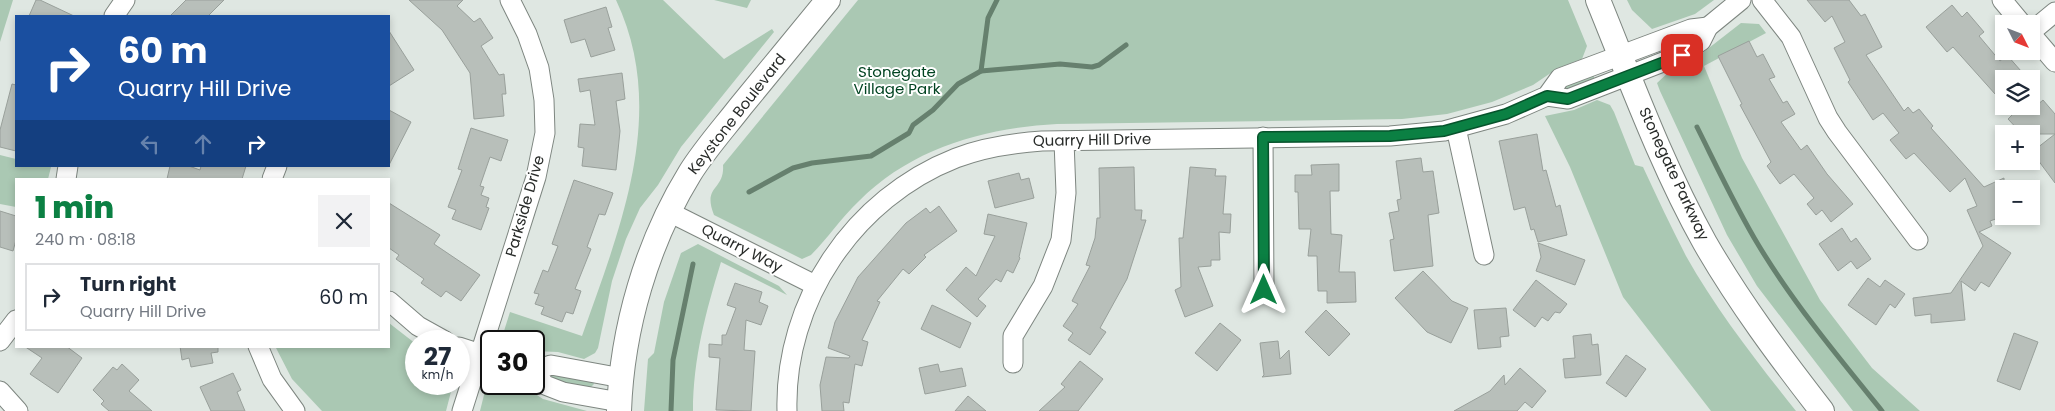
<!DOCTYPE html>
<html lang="en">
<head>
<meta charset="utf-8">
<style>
	:root { --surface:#fff; --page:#f2f2f3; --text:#1f2937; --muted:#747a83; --line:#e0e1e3; --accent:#0b8043 }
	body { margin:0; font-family:Poppins,sans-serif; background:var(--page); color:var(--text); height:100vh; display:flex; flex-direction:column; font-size:19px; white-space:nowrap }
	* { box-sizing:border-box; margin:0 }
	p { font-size:16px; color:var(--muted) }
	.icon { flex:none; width:28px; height:28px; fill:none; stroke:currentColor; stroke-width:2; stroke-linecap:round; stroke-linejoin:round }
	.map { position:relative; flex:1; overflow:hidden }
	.side { position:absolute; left:15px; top:178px; width:375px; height:170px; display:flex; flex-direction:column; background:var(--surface); border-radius:0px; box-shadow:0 2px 8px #0003 }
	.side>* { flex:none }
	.guide { position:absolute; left:15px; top:15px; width:375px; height:152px; border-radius:0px; box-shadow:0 2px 8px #0003; background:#1a4fa0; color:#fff; overflow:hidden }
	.needle { width:32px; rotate:132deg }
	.controls { position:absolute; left:1995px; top:15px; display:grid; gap:10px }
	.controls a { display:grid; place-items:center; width:45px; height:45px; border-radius:0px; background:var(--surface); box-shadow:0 2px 8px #0003; font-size:25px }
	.speed { position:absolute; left:405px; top:330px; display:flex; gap:10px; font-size:25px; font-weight:700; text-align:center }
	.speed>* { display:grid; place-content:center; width:65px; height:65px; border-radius:50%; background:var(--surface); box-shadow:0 2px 8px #0003; line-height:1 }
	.speed small { font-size:12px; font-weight:400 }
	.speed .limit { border:2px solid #111; border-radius:8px; background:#fff; color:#111 }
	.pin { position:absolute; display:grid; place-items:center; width:42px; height:42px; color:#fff; margin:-21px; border-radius:10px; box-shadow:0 2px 8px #0006 }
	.me { position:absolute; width:55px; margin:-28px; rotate:0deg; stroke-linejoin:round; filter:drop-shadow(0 0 4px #0008) }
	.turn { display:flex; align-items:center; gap:18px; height:105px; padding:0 20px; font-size:22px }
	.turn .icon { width:65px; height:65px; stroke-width:2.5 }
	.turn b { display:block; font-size:35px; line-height:42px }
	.lanes { display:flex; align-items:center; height:48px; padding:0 20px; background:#0003; justify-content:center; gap:25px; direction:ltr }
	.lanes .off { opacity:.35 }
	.round { display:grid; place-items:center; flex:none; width:52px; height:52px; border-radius:0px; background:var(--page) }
	.head { display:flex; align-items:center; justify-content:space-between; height:85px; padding:0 20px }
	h1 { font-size:30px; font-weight:800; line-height:38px; color:var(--accent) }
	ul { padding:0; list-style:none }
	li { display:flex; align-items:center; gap:15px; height:68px; margin:0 10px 8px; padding:0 10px; border:2px solid var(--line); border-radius:0px }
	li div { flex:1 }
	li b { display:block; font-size:19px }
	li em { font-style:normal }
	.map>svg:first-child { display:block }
	.green { fill:#aac8b3 }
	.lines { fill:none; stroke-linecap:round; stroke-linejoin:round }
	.stream { stroke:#66806e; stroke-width:5 }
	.building { fill:#b8bfba; stroke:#99a09b }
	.minor-casing { stroke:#7e8680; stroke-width:21 }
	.tertiary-casing { stroke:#7e8680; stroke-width:26 }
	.minor { stroke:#fff; stroke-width:19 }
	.tertiary { stroke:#fff; stroke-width:24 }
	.route-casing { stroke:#07532c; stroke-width:12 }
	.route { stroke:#0b8043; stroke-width:9 }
	.labels { text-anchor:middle; stroke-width:4; stroke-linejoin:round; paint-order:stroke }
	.park-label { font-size:15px; fill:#004321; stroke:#fff }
	.street-label { font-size:15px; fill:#282b29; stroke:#fff }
</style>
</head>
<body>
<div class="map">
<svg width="2055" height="411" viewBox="0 0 2055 411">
	<rect width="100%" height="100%" fill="#dfe7e2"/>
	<g class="green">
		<polygon points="0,0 13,0 0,42"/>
		<path d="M616,0H663L724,59L772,29L774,32L681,147L658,185L640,208L626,239L612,281L598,348L595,353L584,359L558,352L534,351V341H510L504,331L510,312L582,336C620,228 669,112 616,0Z"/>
		<polygon points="714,0 751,0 747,8"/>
		<path d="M858,0H1568L1587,46L1582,59L1558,68L1533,85L1492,102L1447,114L1402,119L1057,124C984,128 912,148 859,201C841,218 828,238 811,255L802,259L714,215C702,185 725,191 723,165Z"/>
		<polygon points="1627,0 1714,0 1695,14 1652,29 1632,10"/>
		<polygon points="1741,23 1759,24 1766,33 1704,66 1742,158 1820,300 1872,368 1920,411 1853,411 1757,286 1727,235 1660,91 1657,83 1671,70 1696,58"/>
		<polygon points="1594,73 1594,80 1566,91 1563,90 1561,85"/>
		<path d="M1597,100L1610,105L1614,112L1635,165L1643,167C1657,197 1671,227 1686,256C1717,311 1757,362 1796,411H1711L1623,297L1570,167L1545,116L1574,110Z"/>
		<polygon points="0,155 16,159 16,166 51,167 48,179 16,179 16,207 0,204"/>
		<path d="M698,244L779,286L787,295L721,262C706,311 693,359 693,411H644L648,359L654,353L664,302L681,253Z"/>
		<polygon points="389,323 416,344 416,384 453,384 446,411 322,411 292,379 275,346 389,346"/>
		<polygon points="553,374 593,382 594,384 590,388 560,382 551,378"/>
		<polygon points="491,383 520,384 543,399 587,411 480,411 486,387"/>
	</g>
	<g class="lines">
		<g class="stream">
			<polyline points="981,71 988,18 997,0"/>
			<path d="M1697,127C1717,167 1736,208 1759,246C1794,304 1839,358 1882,411"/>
			<polyline points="749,192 793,168 812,163 871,156 909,133 913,125 933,110 958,84 981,71 1060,64 1092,67 1099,65 1126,45"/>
			<polyline points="671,411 673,360 693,264"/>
		</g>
	</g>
	<g class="building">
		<polygon points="36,0 40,0 74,16 29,16"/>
		<polygon points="186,0 224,0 208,16 170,16"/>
		<polygon points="409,0 463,0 457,6 474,22 480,18 493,38 481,46 499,75 504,74 506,94 502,94 504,116 474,119 470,73 442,30"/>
		<polygon points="1807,0 1849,0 1861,16 1865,14 1882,47 1866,55 1904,111 1908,107 1913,113 1919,109 1933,126 1931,128 1984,187 2004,178 2004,216 1990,221 1992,226 1979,232 2011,253 1989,287 1981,282 1975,291 1961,281 1965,320 1931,323 1931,314 1915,316 1913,298 1951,293 1983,246 1967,210 1977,206 1965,178 1950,192 1914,153 1906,159 1890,140 1899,133 1883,113 1873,120 1848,82 1850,80 1834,48 1845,42 1832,16 1825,22"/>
		<polygon points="1952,5 1962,17 1967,12 1984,32 1979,36 2000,61 2007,55 2028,79 2004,79 2004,104 1953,47 1947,52 1926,27"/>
		<polygon points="606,7 612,27 608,28 615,50 591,57 585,39 571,43 564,20"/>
		<polygon points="389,31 414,70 389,86"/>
		<polygon points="1749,41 1757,57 1763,54 1775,77 1769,79 1783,103 1787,101 1795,114 1781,122 1801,150 1807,145 1827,174 1853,204 1831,222 1822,210 1816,215 1807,204 1814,198 1794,174 1780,184 1767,166 1771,162 1740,105 1742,104 1718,56"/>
		<polygon points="622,73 625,99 616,101 620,131 616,170 582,166 584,148 578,147 580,124 595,125 590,90 580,92 578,79"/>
		<polygon points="12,84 16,85 16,151 0,147 0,130"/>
		<polygon points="2043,100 2055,114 2055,134 2022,134 2008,119 2013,114 2006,106 2036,106"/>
		<polygon points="389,110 411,122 389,165"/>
		<polygon points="471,128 508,140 501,161 490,157 480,186 484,187 481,195 489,198 486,207 489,208 481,230 452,219 456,210 448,207 462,170 458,169"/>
		<polygon points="1537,134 1543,171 1546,170 1556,207 1560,205 1567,235 1538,242 1534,229 1531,230 1525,207 1514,210 1499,141"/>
		<polygon points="2055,134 2055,183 2032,152"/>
		<polygon points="1421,158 1423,172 1433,171 1439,213 1428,215 1433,266 1394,271 1390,240 1394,239 1389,213 1399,211 1397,200 1401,199 1396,161"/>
		<polygon points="1339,164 1339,191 1330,191 1331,234 1342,235 1339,272 1355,272 1356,302 1327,303 1327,291 1318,291 1317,256 1308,256 1311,229 1299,229 1298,192 1295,192 1295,175 1312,175 1311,165"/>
		<polygon points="170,166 189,166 200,170 201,166 246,166 242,179 167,179"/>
		<polygon points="1134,167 1135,210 1142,210 1141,220 1146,220 1127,279 1100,328 1106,332 1090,355 1068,340 1073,333 1063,326 1078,304 1072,301 1090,266 1086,265 1095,238 1097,218 1100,218 1099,168"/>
		<polygon points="1190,167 1216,169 1215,176 1226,176 1223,214 1231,214 1230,233 1219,232 1220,260 1211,260 1211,266 1198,267 1213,306 1185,317 1175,290 1181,287 1179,238 1183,238"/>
		<polygon points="1019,173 1021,180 1029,178 1034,198 995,208 988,181"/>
		<polygon points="574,180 613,193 605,215 599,214 587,247 591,249 575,289 581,291 573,314 566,312 562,322 541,314 544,307 535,304 539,294 534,293 543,270 548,272 558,246 552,244"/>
		<polygon points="389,203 440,235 434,244 480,275 461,301 446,291 441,297 421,283 424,279 396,259 399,255 389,248"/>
		<polygon points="939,206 957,231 924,255 926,257 909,274 903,269 877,301 880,302 862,340 868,342 862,366 855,364 849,403 843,402 844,411 822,411 820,385 826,357 849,358 850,356 828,348 835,322 858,277 906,223 926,208 930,213"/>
		<polygon points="0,211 16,216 16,240 13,251 0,247"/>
		<polygon points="988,214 1027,223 1019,257 1020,258 1013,273 1007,270 1001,282 996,279 978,299 986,306 977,317 946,290 966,267 976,276 995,236 984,234"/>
		<polygon points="1842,228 1851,242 1856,238 1871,259 1857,269 1851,261 1838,271 1819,244"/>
		<polygon points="1538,243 1585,260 1575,285 1536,271 1541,257"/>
		<polygon points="1423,271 1452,301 1468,308 1451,343 1427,332 1395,298"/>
		<polygon points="1868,278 1880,287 1885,280 1905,294 1895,308 1890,304 1876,325 1848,305"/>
		<polygon points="1536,280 1567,304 1560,313 1555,312 1548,321 1542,317 1535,327 1513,310"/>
		<polygon points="735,283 762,292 759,302 768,306 761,325 746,320 744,350 755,351 751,411 716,410 720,358 709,357 709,344 722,345 722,335 726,335 736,308 727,305"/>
		<polygon points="932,305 971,323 960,348 921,329"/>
		<polygon points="1506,308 1509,336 1500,337 1501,347 1478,349 1474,310"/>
		<polygon points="1326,310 1350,334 1329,356 1305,332"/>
		<polygon points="1220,323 1241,340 1217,371 1195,353"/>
		<polygon points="2014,333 2038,342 2020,390 1997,381"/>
		<polygon points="1591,334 1592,345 1598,344 1601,375 1565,378 1563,359 1575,358 1573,336"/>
		<polygon points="1278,341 1280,359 1289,350 1291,374 1262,377 1264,375 1260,343"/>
		<polygon points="24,346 66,346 82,358 58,393 30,374 42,358"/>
		<polygon points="180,346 218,346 218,352 211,353 213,363 191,367 189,358 182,360"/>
		<polygon points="1626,355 1646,369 1626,397 1606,383"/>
		<polygon points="1080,361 1103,379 1078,411 1039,411 1065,387 1061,384"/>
		<polygon points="122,364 139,380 129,391 152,411 109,411 101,404 104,401 93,390 113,367 117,370"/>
		<polygon points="938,364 940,372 962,368 966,386 925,394 919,368"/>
		<polygon points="1520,368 1546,391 1532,408 1525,402 1517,411 1454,411 1490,391 1504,375 1505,385"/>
		<polygon points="233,373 241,390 237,392 245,411 211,411 200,387"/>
		<polygon points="968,396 986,411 955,411"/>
	</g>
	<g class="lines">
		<defs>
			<g id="minor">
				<polyline points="1762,0 1791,37 1828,118 1837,132 1918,240"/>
				<polyline points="2002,0 2022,24"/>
				<polyline points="114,16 125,0"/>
				<polyline points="2031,32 2055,12"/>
				<polyline points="2031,34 2055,62"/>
				<polyline points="1547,96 1568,99 1681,55 1701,41 1708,27 1741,0"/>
				<polyline points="1456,128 1484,255"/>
				<polyline points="1263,137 1264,290"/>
				<polyline points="66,179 68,166"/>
				<polyline points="272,179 277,166"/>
				<polyline points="669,212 815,285"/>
				<polyline points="389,301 418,326 445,341"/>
				<polyline points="0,341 16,320"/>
				<polyline points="258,346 272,379 295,411"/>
				<polyline points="459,347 490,357"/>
				<polyline points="1013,363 1013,336 1043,286 1061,240 1066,193 1064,141"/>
				<polyline points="534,371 545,385 563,392 620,402"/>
				<polyline points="534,371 551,365 622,378"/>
				<polyline points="0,391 18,411"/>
				<polyline points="462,411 536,177 545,133 544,100 539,68 527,34 510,0"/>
				<path d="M787,411C784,301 854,198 956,158C984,147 1013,143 1042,141L1390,136L1444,131L1506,114L1547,96L1560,78L1691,29L1708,27"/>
			</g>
			<g id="tertiary">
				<path d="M1598,0C1631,81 1662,166 1705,243C1739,302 1780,357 1822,411"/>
				<path d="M619,411C622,328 647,243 690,173C705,149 724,128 741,106C770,71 799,35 828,0"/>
			</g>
		</defs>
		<use href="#minor" class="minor-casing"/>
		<use href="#tertiary" class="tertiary-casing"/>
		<use href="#minor" class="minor"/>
		<use href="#tertiary" class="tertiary"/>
	</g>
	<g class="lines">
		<defs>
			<polyline id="route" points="1264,290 1263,137 1390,136 1444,131 1506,114 1547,96 1568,99 1682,55"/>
		</defs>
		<use href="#route" class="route-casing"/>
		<use href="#route" class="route"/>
	</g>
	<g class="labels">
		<g class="park-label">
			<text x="897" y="77">Stonegate<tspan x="897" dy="17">Village Park</tspan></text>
		</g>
		<g class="street-label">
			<text transform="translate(737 114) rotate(-52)" y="5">Keystone Boulevard</text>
			<text transform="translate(1092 140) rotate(-1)" y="5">Quarry Hill Drive</text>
			<text transform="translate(1674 174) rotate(65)" y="5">Stonegate Parkway</text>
			<text transform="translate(525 206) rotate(-74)" y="5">Parkside Drive</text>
			<text transform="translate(742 248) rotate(27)" y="5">Quarry Way</text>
		</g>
	</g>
</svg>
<div class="controls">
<a><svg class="needle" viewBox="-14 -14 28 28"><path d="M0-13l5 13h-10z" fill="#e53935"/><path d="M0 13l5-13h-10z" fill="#747a83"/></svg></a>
<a><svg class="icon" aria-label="layers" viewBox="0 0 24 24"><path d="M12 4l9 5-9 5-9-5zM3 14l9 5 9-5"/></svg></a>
<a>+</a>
<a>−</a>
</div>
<div class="speed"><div>27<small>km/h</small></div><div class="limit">30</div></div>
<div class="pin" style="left:1682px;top:55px;background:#d93025"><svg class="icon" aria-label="arrive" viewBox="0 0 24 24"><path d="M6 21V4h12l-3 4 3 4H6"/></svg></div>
<svg class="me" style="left:1264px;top:290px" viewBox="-20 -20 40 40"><path d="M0-17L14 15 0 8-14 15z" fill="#0b8043" stroke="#fff" stroke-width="4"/></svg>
<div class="guide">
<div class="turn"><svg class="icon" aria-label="right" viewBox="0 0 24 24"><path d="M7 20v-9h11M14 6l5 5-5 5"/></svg><div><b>60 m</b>Quarry Hill Drive</div></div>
<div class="lanes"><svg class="icon off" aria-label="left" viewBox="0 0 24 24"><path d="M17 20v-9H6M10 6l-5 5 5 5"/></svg><svg class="icon off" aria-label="ahead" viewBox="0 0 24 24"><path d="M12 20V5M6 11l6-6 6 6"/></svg><svg class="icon" aria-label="right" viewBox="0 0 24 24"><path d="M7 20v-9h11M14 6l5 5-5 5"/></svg></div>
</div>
<section class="side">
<div class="head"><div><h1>1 min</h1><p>240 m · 08:18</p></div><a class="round"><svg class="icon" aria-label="close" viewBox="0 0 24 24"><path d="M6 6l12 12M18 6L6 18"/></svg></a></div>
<ul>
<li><svg class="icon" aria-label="right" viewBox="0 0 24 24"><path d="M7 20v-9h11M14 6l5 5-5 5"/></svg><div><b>Turn right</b><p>Quarry Hill Drive</p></div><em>60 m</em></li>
</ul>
</section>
</div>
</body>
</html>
